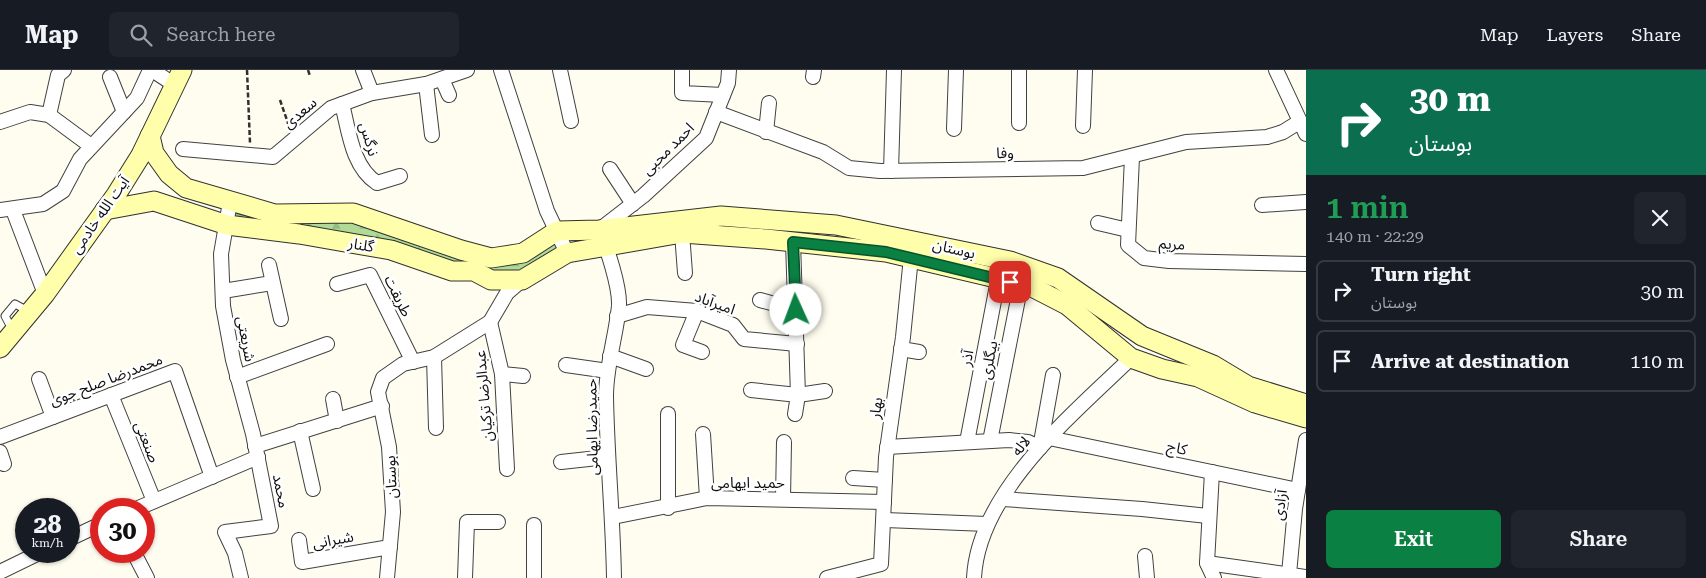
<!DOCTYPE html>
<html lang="en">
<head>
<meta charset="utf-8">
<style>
	:root { --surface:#171b24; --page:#20242c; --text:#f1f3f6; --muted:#9ea1a6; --line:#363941; --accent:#0b8043 }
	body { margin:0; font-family:"Roboto Serif","Noto Sans Arabic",serif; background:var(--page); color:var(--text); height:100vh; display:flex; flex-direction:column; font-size:19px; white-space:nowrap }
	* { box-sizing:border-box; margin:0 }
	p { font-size:16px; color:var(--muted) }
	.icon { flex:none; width:28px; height:28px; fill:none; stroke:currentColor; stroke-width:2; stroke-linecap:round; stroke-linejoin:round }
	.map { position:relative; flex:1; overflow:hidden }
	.side { display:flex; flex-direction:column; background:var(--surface); width:400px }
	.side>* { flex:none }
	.banner { background:#0b6e4f; color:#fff; overflow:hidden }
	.speed { position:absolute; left:15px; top:428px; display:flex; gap:10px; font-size:25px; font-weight:700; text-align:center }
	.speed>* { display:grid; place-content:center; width:65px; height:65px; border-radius:50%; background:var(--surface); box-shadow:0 1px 4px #0004; line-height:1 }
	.speed small { font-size:12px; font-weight:400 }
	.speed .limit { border:8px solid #d22; background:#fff; color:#111 }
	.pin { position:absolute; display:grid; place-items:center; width:42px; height:42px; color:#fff; margin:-21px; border-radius:10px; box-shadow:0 2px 8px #0006 }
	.me { position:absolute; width:55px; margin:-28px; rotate:358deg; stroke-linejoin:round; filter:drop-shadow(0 0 4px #0008) }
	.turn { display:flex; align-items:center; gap:18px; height:105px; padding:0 20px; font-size:22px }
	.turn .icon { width:65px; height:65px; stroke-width:2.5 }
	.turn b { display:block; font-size:35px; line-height:42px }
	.round { display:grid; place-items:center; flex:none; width:52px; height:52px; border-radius:8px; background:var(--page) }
	.head { display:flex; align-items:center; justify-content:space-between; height:85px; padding:0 20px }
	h1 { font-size:30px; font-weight:600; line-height:38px; color:#1e9e55 }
	.action { display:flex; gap:10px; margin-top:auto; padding:10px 20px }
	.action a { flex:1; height:58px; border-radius:8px; background:var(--accent); color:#fff; font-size:20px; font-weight:600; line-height:58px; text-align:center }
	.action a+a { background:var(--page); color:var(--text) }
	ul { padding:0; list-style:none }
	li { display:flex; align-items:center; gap:15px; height:62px; margin:0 10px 8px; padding:0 10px; border:2px solid var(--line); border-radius:8px }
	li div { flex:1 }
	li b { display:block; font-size:19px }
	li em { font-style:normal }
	header { display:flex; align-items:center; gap:30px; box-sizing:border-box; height:70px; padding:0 25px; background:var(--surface); border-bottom:1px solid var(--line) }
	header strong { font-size:24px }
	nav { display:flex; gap:28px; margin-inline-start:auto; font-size:18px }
	.search { width:350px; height:45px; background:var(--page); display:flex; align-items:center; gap:12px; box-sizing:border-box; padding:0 18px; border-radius:8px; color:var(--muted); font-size:19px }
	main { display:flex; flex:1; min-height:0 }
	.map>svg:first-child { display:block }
	.forest { fill:url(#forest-firs) }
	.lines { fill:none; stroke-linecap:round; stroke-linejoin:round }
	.lane-casing { stroke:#414141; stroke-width:9 }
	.street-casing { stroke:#414141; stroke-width:16 }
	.secondary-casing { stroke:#303030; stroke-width:21 }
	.path { stroke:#303030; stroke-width:2.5; stroke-dasharray:5 2.5; stroke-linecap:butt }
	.lane { stroke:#fff; stroke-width:7 }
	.street { stroke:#fff; stroke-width:14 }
	.secondary { stroke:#fffeaa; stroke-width:19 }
	.route-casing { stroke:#07532c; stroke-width:12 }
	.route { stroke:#0b8043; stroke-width:9 }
	.labels { text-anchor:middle; stroke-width:5; stroke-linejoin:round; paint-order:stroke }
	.street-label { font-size:15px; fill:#0e0e0e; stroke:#fff }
</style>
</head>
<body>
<header>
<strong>Map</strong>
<div class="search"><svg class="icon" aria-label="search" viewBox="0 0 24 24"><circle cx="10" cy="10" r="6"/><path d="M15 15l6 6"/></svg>Search here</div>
<nav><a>Map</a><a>Layers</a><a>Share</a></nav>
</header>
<main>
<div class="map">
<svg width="1306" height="508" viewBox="0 0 1306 508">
	<defs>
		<pattern id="forest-firs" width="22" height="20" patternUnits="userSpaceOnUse" patternTransform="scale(1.25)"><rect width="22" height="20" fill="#afdb97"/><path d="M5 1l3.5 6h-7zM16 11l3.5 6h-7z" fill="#95bb81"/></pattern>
	</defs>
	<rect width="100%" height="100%" fill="#fffdef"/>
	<polygon class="forest" points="236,138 352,148 491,193 553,167 559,178 524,198 500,205 331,159 273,156 233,151"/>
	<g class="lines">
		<defs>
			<polyline id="lane" points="13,261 5,246 15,234 30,242"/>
			<g id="street">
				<polyline points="152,0 175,15"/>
				<polyline points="363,0 372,23"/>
				<polyline points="501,0 547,141 567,183"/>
				<polyline points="560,0 571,51"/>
				<polyline points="682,0 682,23 723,25"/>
				<polyline points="1019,0 1019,53"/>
				<polyline points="1276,0 1306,64"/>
				<polyline points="110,7 124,42"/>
				<polyline points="813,7 814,0"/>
				<polyline points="442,9 449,25"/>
				<polyline points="426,14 432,65"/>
				<path d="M342,34C349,61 352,97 377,113L400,106"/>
				<polyline points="716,42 823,82 849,98 880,101 1083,98 1186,72 1267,67 1283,62 1299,52"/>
				<polyline points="49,45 58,5 64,0"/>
				<polyline points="0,52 30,42 49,45 91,76"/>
				<polyline points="1083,56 1085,0"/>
				<polyline points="954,59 956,0"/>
				<polyline points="766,62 769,33"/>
				<polyline points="183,79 273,87 331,38 372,23 426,14 467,0"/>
				<polyline points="1132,87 1128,175 1144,188 1169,191 1306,194"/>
				<polyline points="610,99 633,134"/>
				<polyline points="891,101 894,0"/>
				<polyline points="230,132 221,184 223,236 233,290 253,364 271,456 225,462 235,483 241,508"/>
				<polyline points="1262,135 1306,132"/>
				<polyline points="0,140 43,134 63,121 80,89 137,28 150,0"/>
				<polyline points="13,140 45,224"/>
				<polyline points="1098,153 1128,160"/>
				<polyline points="682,163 685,203"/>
				<polyline points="793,172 798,325 795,344"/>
				<polyline points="269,195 281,249"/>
				<polyline points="337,214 370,205 413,292"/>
				<polyline points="223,221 272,213"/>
				<polyline points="760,230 796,240"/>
				<polyline points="697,241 683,275 702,282"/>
				<polyline points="617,246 647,237 697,241 733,255 744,269 797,274"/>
				<polyline points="490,252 502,304 507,399"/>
				<polyline points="901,279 919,282"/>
				<polyline points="610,286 646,299"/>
				<polyline points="434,287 436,358"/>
				<polyline points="566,295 608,301"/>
				<polyline points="502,304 523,306"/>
				<polyline points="237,307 327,274"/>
				<polyline points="39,309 53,347"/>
				<polyline points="751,320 798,325 825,321"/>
				<polyline points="111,325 154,431"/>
				<polyline points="333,329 337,351"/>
				<polyline points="300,361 313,419"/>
				<polyline points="703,364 707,428"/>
				<polyline points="0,367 175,301 212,407"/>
				<polyline points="1049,368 1298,420"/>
				<polyline points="990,371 1021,214"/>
				<polyline points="967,372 998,210"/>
				<polyline points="255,376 382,336"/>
				<polyline points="887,377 1009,370 1028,372 1040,378 1053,305"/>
				<polyline points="0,382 4,394"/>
				<polyline points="561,392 607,387"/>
				<polyline points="1212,402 1207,493 1214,508"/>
				<polyline points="853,408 885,410"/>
				<polyline points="783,429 784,372"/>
				<polyline points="1003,429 1142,439 1208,446"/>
				<polyline points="668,438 668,344"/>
				<polyline points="136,439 258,387"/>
				<polyline points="613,447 707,428 884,432"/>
				<polyline points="885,450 987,454"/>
				<polyline points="69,469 101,454"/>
				<polyline points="299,470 302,492 390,477"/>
				<polyline points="133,481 147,508"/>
				<polyline points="1145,486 1147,508"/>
				<polyline points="1207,493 1306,507"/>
				<polyline points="0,502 43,481"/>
				<polyline points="1289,504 1295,439 1306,370"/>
				<polyline points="387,508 393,442 389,377 378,322 383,308 403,294 434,287 490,252 507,223 522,210"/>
				<polyline points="465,508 467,452 498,452"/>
				<polyline points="534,508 534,455"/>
				<path d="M614,508C613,447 607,387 606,326C606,296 616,266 619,236C620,217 607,177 599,160L643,126L706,68L728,13L729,0"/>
				<polyline points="827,508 881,494 886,387 903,267 911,187"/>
				<path d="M974,508C978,422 1073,344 1131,288"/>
			</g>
			<g id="secondary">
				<polyline points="150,66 154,83 169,104 186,118 275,144 353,143 461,180 491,188 523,183 557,161 599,160 721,146 836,155 1010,191 1058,208 1142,266 1213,295 1248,316 1306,334"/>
				<polyline points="105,140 154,131 227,155 299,164 391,180 452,201 474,201 491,210 522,210 567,183 682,163 766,169 886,182 1030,216 1067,235 1131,288 1162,299 1198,307 1255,333 1306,348"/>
				<polyline points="0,278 45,224 116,125 141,85 182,0"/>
			</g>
		</defs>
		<use href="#lane" class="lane-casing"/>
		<use href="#street" class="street-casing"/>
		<use href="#secondary" class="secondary-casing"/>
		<g class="path">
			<polyline points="247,0 250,73"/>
			<polyline points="308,0 310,6"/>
			<polyline points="280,30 289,56"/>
		</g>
		<use href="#lane" class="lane"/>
		<use href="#street" class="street"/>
		<use href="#secondary" class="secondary"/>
	</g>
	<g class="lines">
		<defs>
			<polyline id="route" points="796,240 793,172 886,182 1010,212"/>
		</defs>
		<use href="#route" class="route-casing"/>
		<use href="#route" class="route"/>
	</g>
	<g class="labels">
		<g class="street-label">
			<text transform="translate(300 43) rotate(-41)" y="5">سعدی</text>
			<text transform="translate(369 69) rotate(73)" y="5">نرگس</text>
			<text transform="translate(668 79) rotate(-45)" y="5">احمد محبی</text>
			<text transform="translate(1005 83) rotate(-1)" y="5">وفا</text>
			<text transform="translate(100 145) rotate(-55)" y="5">آیت الله خادمی</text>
			<text transform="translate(1172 174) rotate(4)" y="5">مریم</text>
			<text transform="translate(361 175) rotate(10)" y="5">گلنار</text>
			<text transform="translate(954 179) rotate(13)" y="5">بوستان</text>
			<text transform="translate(398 226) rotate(64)" y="5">طریقت</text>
			<text transform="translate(715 233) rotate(20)" y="5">امیرآباد</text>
			<text transform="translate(246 269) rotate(79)" y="5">شریعتی</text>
			<text transform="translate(967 288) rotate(-79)" y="5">آذر</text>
			<text transform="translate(989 290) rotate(-79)" y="5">بیگلری</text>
			<text transform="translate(106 310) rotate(-21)" y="5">محمدرضا صلح جوی</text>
			<text transform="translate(484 326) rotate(-95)" y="5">عبدالرضا ترکیان</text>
			<text transform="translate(876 338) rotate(-82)" y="5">بهار</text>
			<text transform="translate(592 357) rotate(-91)" y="5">حمیدرضا ایهامی</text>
			<text transform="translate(147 372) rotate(68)" y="5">صنعتی</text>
			<text transform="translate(1021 376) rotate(-51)" y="5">لاله</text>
			<text transform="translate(1177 378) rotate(12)" y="5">کاج</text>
			<text transform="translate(391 407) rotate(-93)" y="5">بوستان</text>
			<text x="748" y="418">حمید ایهامی</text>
			<text transform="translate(281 421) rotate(79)" y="5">محمد</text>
			<text transform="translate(1280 435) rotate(-83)" y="5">آزادی</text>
			<text transform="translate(333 470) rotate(-10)" y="5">شیرانی</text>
		</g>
	</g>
</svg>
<div class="speed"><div>28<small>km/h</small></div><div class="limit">30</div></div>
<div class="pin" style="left:1010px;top:212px;background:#d93025"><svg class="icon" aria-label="arrive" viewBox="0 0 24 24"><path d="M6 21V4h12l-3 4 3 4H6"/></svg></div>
<svg class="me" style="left:796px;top:240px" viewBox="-20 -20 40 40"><circle r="19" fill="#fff"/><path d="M0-13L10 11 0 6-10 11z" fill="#0b8043"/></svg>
</div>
<section class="side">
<div class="banner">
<div class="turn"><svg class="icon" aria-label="right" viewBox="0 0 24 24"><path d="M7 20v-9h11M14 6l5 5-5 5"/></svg><div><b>30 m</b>بوستان</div></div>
</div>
<div class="head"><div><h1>1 min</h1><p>140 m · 22:29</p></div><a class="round"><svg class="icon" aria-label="close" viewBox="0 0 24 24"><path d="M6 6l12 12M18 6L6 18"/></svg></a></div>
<ul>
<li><svg class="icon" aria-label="right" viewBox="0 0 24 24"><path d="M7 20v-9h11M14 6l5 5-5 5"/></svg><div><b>Turn right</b><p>بوستان</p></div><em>30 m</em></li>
<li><svg class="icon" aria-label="arrive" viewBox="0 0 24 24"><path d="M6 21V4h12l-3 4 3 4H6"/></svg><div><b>Arrive at destination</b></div><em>110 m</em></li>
</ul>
<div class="action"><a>Exit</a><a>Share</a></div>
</section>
</main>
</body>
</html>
